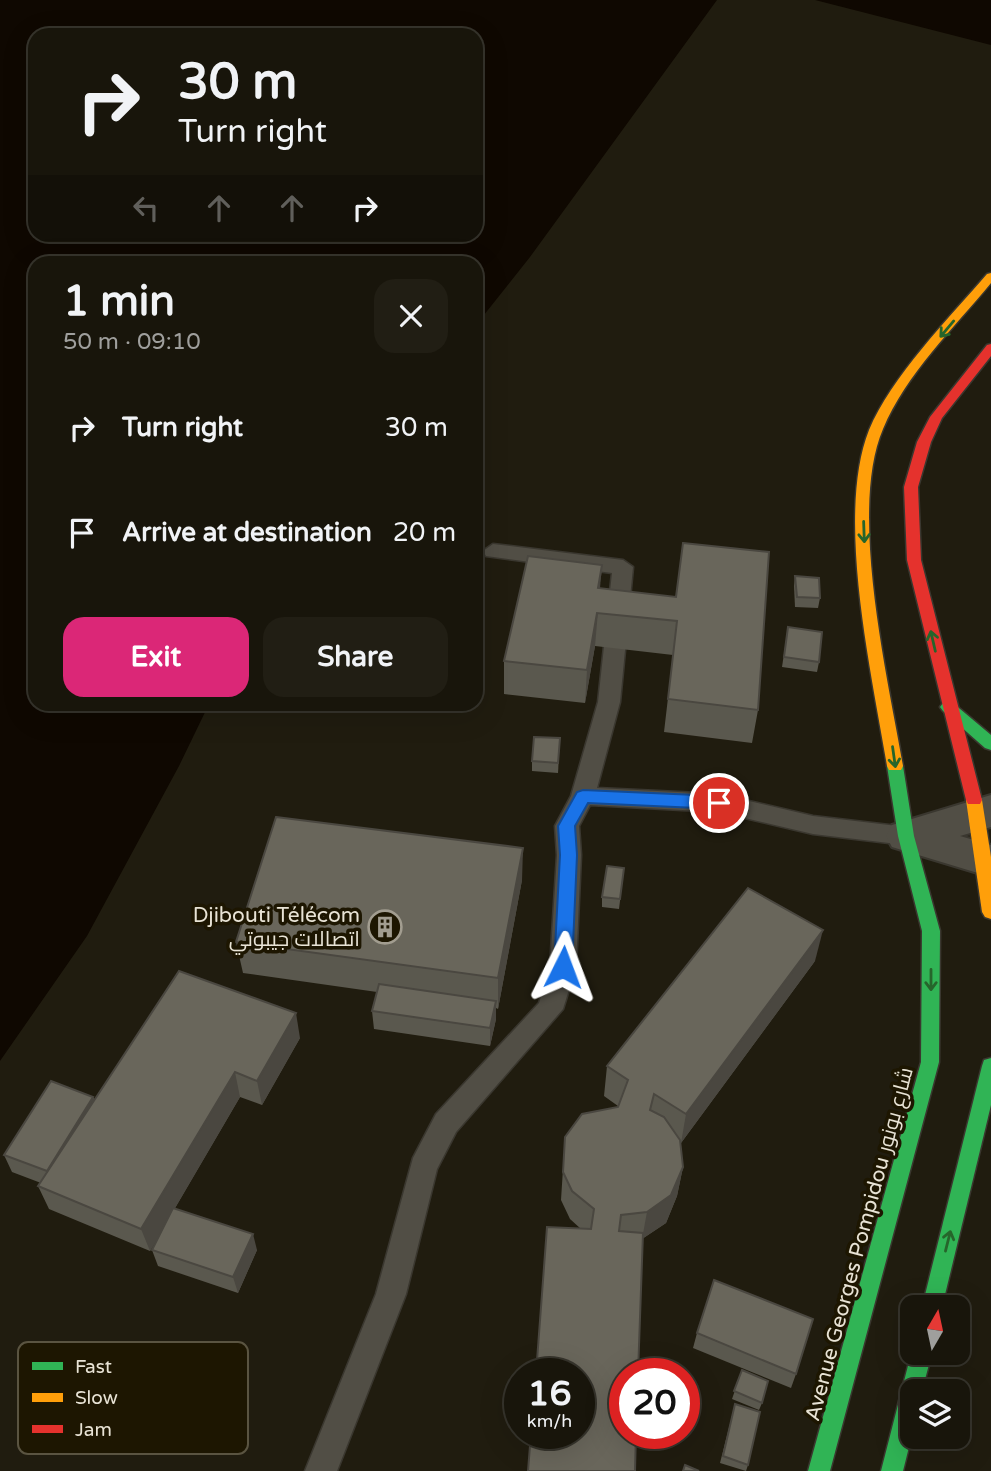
<!DOCTYPE html>
<html lang="en">
<head>
<meta charset="utf-8">
<style>
	:root { --surface:#18150b; --page:#211e14; --text:#f1f3f6; --muted:#9f9f9d; --line:#36342c; --accent:#db2777 }
	body { margin:0; font-family:"Varela Round",Cairo,sans-serif; background:var(--page); color:var(--text); height:100vh; display:flex; flex-direction:column; font-size:26px; white-space:nowrap }
	* { box-sizing:border-box; margin:0 }
	p { font-size:23px; color:var(--muted) }
	.icon { flex:none; width:38px; height:38px; fill:none; stroke:currentColor; stroke-width:2; stroke-linecap:round; stroke-linejoin:round }
	.map { position:relative; flex:1; overflow:hidden }
	.details { position:absolute; left:28px; top:256px; width:455px; height:455px; display:flex; flex-direction:column; background:var(--surface); border-radius:21px; box-shadow:0 7px 28px #0002,0 0 0 2px var(--line) }
	.details>* { flex:none }
	.banner { position:absolute; left:28px; top:28px; width:455px; height:214px; border-radius:21px; box-shadow:0 7px 28px #0002,0 0 0 2px var(--line); background:#18150b; color:var(--text); overflow:hidden }
	.needle { width:46px; rotate:9deg }
	.buttons { position:absolute; left:900px; top:1295px; display:grid; gap:14px }
	.buttons a { display:grid; place-items:center; width:70px; height:70px; border-radius:14px; background:var(--surface); box-shadow:0 7px 28px #0002,0 0 0 2px var(--line); font-size:35px }
	.speed { position:absolute; left:504px; top:1358px; display:flex; gap:14px; font-size:35px; font-weight:700; text-align:center }
	.speed>* { display:grid; place-content:center; width:91px; height:91px; border-radius:50%; background:var(--surface); box-shadow:0 7px 28px #0002,0 0 0 2px var(--line); line-height:1 }
	.speed small { font-size:18px; font-weight:400 }
	.speed .limit { border:10px solid #d22; background:#fff; color:#111 }
	.pin { position:absolute; display:grid; place-items:center; width:60px; height:60px; color:#fff; margin:-30px; border:4px solid #fff; border-radius:50%; box-shadow:0 2px 7px #0007 }
	.me { position:absolute; width:77px; margin:-38px; rotate:3deg; stroke-linejoin:round; filter:drop-shadow(0 0 5px #0008) }
	.turn { display:flex; align-items:center; gap:24px; height:147px; padding:0 35px; font-size:32px }
	.turn .icon { width:91px; height:91px; stroke-width:2.5 }
	.turn b { display:block; font-size:49px; line-height:60px }
	.lanes { display:flex; align-items:center; height:66px; padding:0 35px; background:#0003; justify-content:center; gap:35px; direction:ltr }
	.lanes .off { opacity:.35 }
	.round { display:grid; place-items:center; flex:none; width:74px; height:74px; border-radius:21px; background:var(--page) }
	.summary { display:flex; align-items:center; justify-content:space-between; height:119px; padding:0 35px }
	h1 { font-size:42px; font-weight:700; line-height:52px }
	.cta { display:flex; gap:14px; margin-top:auto; padding:14px 35px }
	.cta a { flex:1; height:80px; border-radius:21px; background:var(--accent); color:#fff; font-size:28px; font-weight:700; line-height:80px; text-align:center }
	.cta a+a { background:var(--page); color:var(--text) }
	ul { padding:0; list-style:none }
	li { display:flex; align-items:center; gap:21px; height:105px; padding:0 35px }
	li div { flex:1 }
	li b { display:block; font-size:26px }
	li em { font-style:normal }
	.map>svg:first-child { display:block }
	.water { fill:#0f0801; fill-rule:evenodd }
	.lines { fill:none; stroke-linecap:round; stroke-linejoin:round }
	.lane-casing { stroke:#3a372f; stroke-width:3 }
	.street-casing { stroke:#3a372f; stroke-width:4 }
	.fast-casing { stroke:#3a372f; stroke-width:3 }
	.slow-casing { stroke:#3a372f; stroke-width:3 }
	.jam-casing { stroke:#3a372f; stroke-width:3 }
	.lane { fill:#514e45; fill-rule:evenodd }
	.street { fill:#514e45; fill-rule:evenodd }
	.fast { fill:#30b455; fill-rule:evenodd }
	.slow { fill:#ff9f0a; fill-rule:evenodd }
	.jam { fill:#e5322d; fill-rule:evenodd }
	.wall { fill:#5a584e }
	.shaded-wall { fill:#4a4740 }
	.building { fill:#69665b; stroke:#4a4740; stroke-width:2 }
	.oneway { stroke:#26652b }
	.route { fill:#1a73e8; stroke:#114b97; stroke-width:2 }
	.labels { text-anchor:middle; stroke-width:7; stroke-linejoin:round; paint-order:stroke }
	.poi-label { font-size:21px; fill:#e8e3d5; stroke:#1d1601; text-anchor:end }
	.street-label { font-size:21px; fill:#e8e3d5; stroke:#1d1601 }
	.key { fill:#1d1601; stroke:#5a5441; stroke-width:2 }
	.key-label { font-size:19px; fill:#e8e3d5 }
</style>
</head>
<body>
<div class="map">
<svg width="991" height="1471" viewBox="0 0 991 1471">
	<rect width="100%" height="100%" fill="#201c0f"/>
	<g class="water">
		<path d="M0,0H717L530,257L476,325V262H35V704H209L179,766L87,936L0,1061ZM35,35H476V234H35Z"/>
		<polygon points="815,0 991,0 991,45"/>
	</g>
	<g class="lines">
		<defs>
			<polygon id="lane" points="493,544 623,560 633,567 620,702 597,788 719,794 813,816 906,827 915,829 918,836 915,843 906,845 813,834 719,812 590,805 579,826 581,855 576,967 563,1009 456,1132 437,1169 406,1294 337,1471 305,1471 376,1294 413,1158 436,1114 539,1003 550,967 557,855 555,826 571,796 598,702 612,573 486,556 483,551"/>
			<polygon id="street" points="991,795 991,827 960,836 991,845 991,877 892,847 886,836 892,825"/>
			<g id="fast">
				<polygon points="948,701 953,703 991,735 991,750 985,748 943,711 940,707 943,703"/>
				<polygon points="895,760 901,762 903,766 914,836 940,931 939,1062 830,1471 808,1471 921,1062 922,931 898,836 887,766 889,762"/>
				<polygon points="991,1058 991,1105 942,1307 922,1307 982,1066 984,1060"/>
				<polygon points="912,1350 912,1353 932,1353 922,1391 912,1391 912,1435 903,1471 881,1471"/>
			</g>
			<g id="slow">
				<path d="M991,273V283C954,328 906,374 883,429C848,511 888,678 903,766L901,770H889L887,766C872,674 835,516 869,430C891,377 949,318 987,274Z"/>
				<polygon points="974,794 980,796 982,800 991,857 991,919 985,917 982,912 966,800 968,796"/>
			</g>
			<polygon id="jam" points="991,344 991,356 942,418 931,442 918,487 921,560 982,800 980,804 968,804 966,800 907,560 904,487 917,442 930,417 987,345"/>
		</defs>
		<use href="#lane" class="lane-casing"/>
		<use href="#street" class="street-casing"/>
		<use href="#fast" class="fast-casing"/>
		<use href="#slow" class="slow-casing"/>
		<use href="#jam" class="jam-casing"/>
		<use href="#lane" class="lane"/>
		<use href="#street" class="street"/>
		<use href="#fast" class="fast"/>
		<use href="#slow" class="slow"/>
		<use href="#jam" class="jam"/>
	</g>
	<g class="wall">
		<polygon points="795,576 820,598 818,608 795,607 794,586"/>
		<polygon points="601,589 676,597 758,710 752,743 664,732 673,655 595,646 585,703 504,694 504,661"/>
		<polygon points="788,627 819,662 817,672 782,667"/>
		<polygon points="560,738 558,773 532,771 532,761"/>
		<polygon points="624,868 619,909 602,907 602,897"/>
		<polygon points="522,880 498,1009 496,1008 496,1019 490,1046 374,1029 372,1011 377,992 243,973 236,942"/>
		<polygon points="815,961 681,1143 680,1142 683,1167 677,1196 666,1223 642,1239 581,1229 570,1219 561,1200 565,1137 618,1107 618,1106 604,1096 607,1066"/>
		<polygon points="300,1038 262,1105 240,1097 175,1208 257,1250 238,1293 158,1266 152,1250 163,1229 150,1251 49,1209 38,1186 41,1183 12,1172 4,1155 93,1097 95,1100"/>
		<polygon points="697,1333 796,1374 791,1388 693,1348"/>
		<polygon points="742,1370 762,1403 759,1410 732,1399"/>
		<polygon points="735,1404 748,1465 746,1471 720,1463"/>
	</g>
	<g class="shaded-wall">
		<polygon points="602,565 595,646 585,703 587,670 598,588"/>
		<polygon points="523,848 522,880 498,1009 498,978"/>
		<polygon points="823,930 815,961 681,1143 686,1114"/>
		<polygon points="496,1001 496,1019 490,1046 490,1028"/>
		<polygon points="296,1013 300,1038 262,1105 257,1081"/>
		<polygon points="235,1072 240,1097 150,1251 141,1229"/>
		<polygon points="93,1097 100,1114 54,1188 47,1171"/>
		<polygon points="683,1167 677,1196 666,1223 642,1239 647,1212"/>
		<polygon points="253,1234 257,1250 238,1293 233,1277"/>
	</g>
	<g class="building">
		<polygon points="683,543 769,552 758,710 668,699 677,621 597,613 587,670 504,661 528,556 602,565 598,588 676,597"/>
		<polygon points="795,576 819,578 820,598 797,597"/>
		<polygon points="788,627 822,632 819,662 784,657"/>
		<polygon points="534,737 560,738 558,763 532,761"/>
		<polygon points="276,817 523,848 498,978 236,942"/>
		<polygon points="607,866 624,868 620,899 602,897"/>
		<polygon points="748,888 823,930 686,1114 654,1094 650,1110 664,1117 680,1140 683,1167 671,1195 647,1212 621,1215 619,1231 643,1233 638,1374 625,1374 625,1433 636,1433 635,1471 528,1471 531,1433 579,1433 579,1374 536,1374 547,1227 591,1229 594,1209 572,1191 563,1172 565,1137 582,1114 618,1107 628,1080 607,1066"/>
		<polygon points="179,971 296,1013 257,1081 235,1072 141,1229 38,1186"/>
		<polygon points="379,984 496,1001 490,1028 372,1011"/>
		<polygon points="51,1081 93,1097 47,1171 4,1155"/>
		<polygon points="173,1208 253,1234 233,1277 152,1250"/>
		<polygon points="714,1280 813,1319 796,1374 697,1333"/>
		<polygon points="742,1370 768,1381 762,1403 734,1391"/>
		<polygon points="735,1404 760,1412 748,1465 723,1456"/>
		<polygon points="685,1465 699,1471 683,1471"/>
	</g>
	<defs><path id="oneway-shaft" d="M-6 0H5M1.5-3L5.5 0L1.5 3" fill="none" stroke-width="1.6" stroke-linecap="round" stroke-linejoin="round" transform="scale(1.75)"/></defs>
	<g class="oneway">
		<use href="#oneway-shaft" transform="translate(947 329) rotate(130)"/>
		<use href="#oneway-shaft" transform="translate(864 532) rotate(88)"/>
		<use href="#oneway-shaft" transform="translate(933 641) rotate(-103)"/>
		<use href="#oneway-shaft" transform="translate(894 757) rotate(82)"/>
		<use href="#oneway-shaft" transform="translate(931 980) rotate(90)"/>
		<use href="#oneway-shaft" transform="translate(948 1241) rotate(-76)"/>
	</g>
	<polygon class="route" points="583,790 719,796 727,803 719,809 588,803 575,826 577,855 572,967 563,974 554,967 560,855 558,826 577,792"/>
	<defs>
		<symbol id="building-ring" viewBox="-11 -11 22 22"><circle r="9.5" fill="#1d1601" stroke="#a29d90" stroke-width="1.5"/><path d="M-4-6H4V6H1V3H-1V6H-4ZM-2.5-4.3h1.7v1.8h-1.7ZM.8-4.3h1.7v1.8H.8ZM-2.5-1h1.7V.8h-1.7ZM.8-1h1.7V.8H.8Z" fill="#a29d90"/></symbol>
	</defs>
	<g fill-rule="evenodd">
		<use href="#building-ring" x="366" y="908" width="38" height="38"/>
	</g>
	<g class="labels">
		<g class="poi-label">
			<text x="360" y="922">Djibouti Télécom<tspan x="360" dy="24">اتصالات جيبوتي</tspan></text>
		</g>
		<g class="street-label">
			<text transform="translate(859 1244) rotate(-75)" y="7">Avenue Georges Pompidou شارع بونور</text>
		</g>
	</g>
	<rect x="18" y="1342" width="230" height="112" rx="10" class="key"/>
	<rect x="32" y="1362" width="31" height="8" fill="#30b455"/>
	<rect x="32" y="1393" width="31" height="9" fill="#ff9f0a"/>
	<rect x="32" y="1425" width="31" height="8" fill="#e5322d"/>
	<g class="key-label">
		<text x="75" y="1373">Fast</text>
		<text x="75" y="1404">Slow</text>
		<text x="75" y="1436">Jam</text>
	</g>
</svg>
<div class="buttons">
<a><svg class="needle" viewBox="-14 -14 28 28"><path d="M0-13l5 13h-10z" fill="#e53935"/><path d="M0 13l5-13h-10z" fill="#9f9f9d"/></svg></a>
<a><svg class="icon" aria-label="layers" viewBox="0 0 24 24"><path d="M12 4l9 5-9 5-9-5zM3 14l9 5 9-5"/></svg></a>
</div>
<div class="speed"><div>16<small>km/h</small></div><div class="limit">20</div></div>
<div class="pin" style="left:719px;top:803px;background:#d93025"><svg class="icon" aria-label="arrive" viewBox="0 0 24 24"><path d="M6 21V4h12l-3 4 3 4H6"/></svg></div>
<svg class="me" style="left:563px;top:967px" viewBox="-20 -20 40 40"><path d="M0-17L14 15 0 8-14 15z" fill="#1a73e8" stroke="#fff" stroke-width="4"/></svg>
<div class="banner">
<div class="turn"><svg class="icon" aria-label="right" viewBox="0 0 24 24"><path d="M7 20v-9h11M14 6l5 5-5 5"/></svg><div><b>30 m</b>Turn right</div></div>
<div class="lanes"><svg class="icon off" aria-label="left" viewBox="0 0 24 24"><path d="M17 20v-9H6M10 6l-5 5 5 5"/></svg><svg class="icon off" aria-label="ahead" viewBox="0 0 24 24"><path d="M12 20V5M6 11l6-6 6 6"/></svg><svg class="icon off" aria-label="ahead" viewBox="0 0 24 24"><path d="M12 20V5M6 11l6-6 6 6"/></svg><svg class="icon" aria-label="right" viewBox="0 0 24 24"><path d="M7 20v-9h11M14 6l5 5-5 5"/></svg></div>
</div>
<section class="details">
<div class="summary"><div><h1>1 min</h1><p>50 m · 09:10</p></div><a class="round"><svg class="icon" aria-label="close" viewBox="0 0 24 24"><path d="M6 6l12 12M18 6L6 18"/></svg></a></div>
<ul>
<li><svg class="icon" aria-label="right" viewBox="0 0 24 24"><path d="M7 20v-9h11M14 6l5 5-5 5"/></svg><div><b>Turn right</b></div><em>30 m</em></li>
<li><svg class="icon" aria-label="arrive" viewBox="0 0 24 24"><path d="M6 21V4h12l-3 4 3 4H6"/></svg><div><b>Arrive at destination</b></div><em>20 m</em></li>
</ul>
<div class="cta"><a>Exit</a><a>Share</a></div>
</section>
</div>
</body>
</html>
